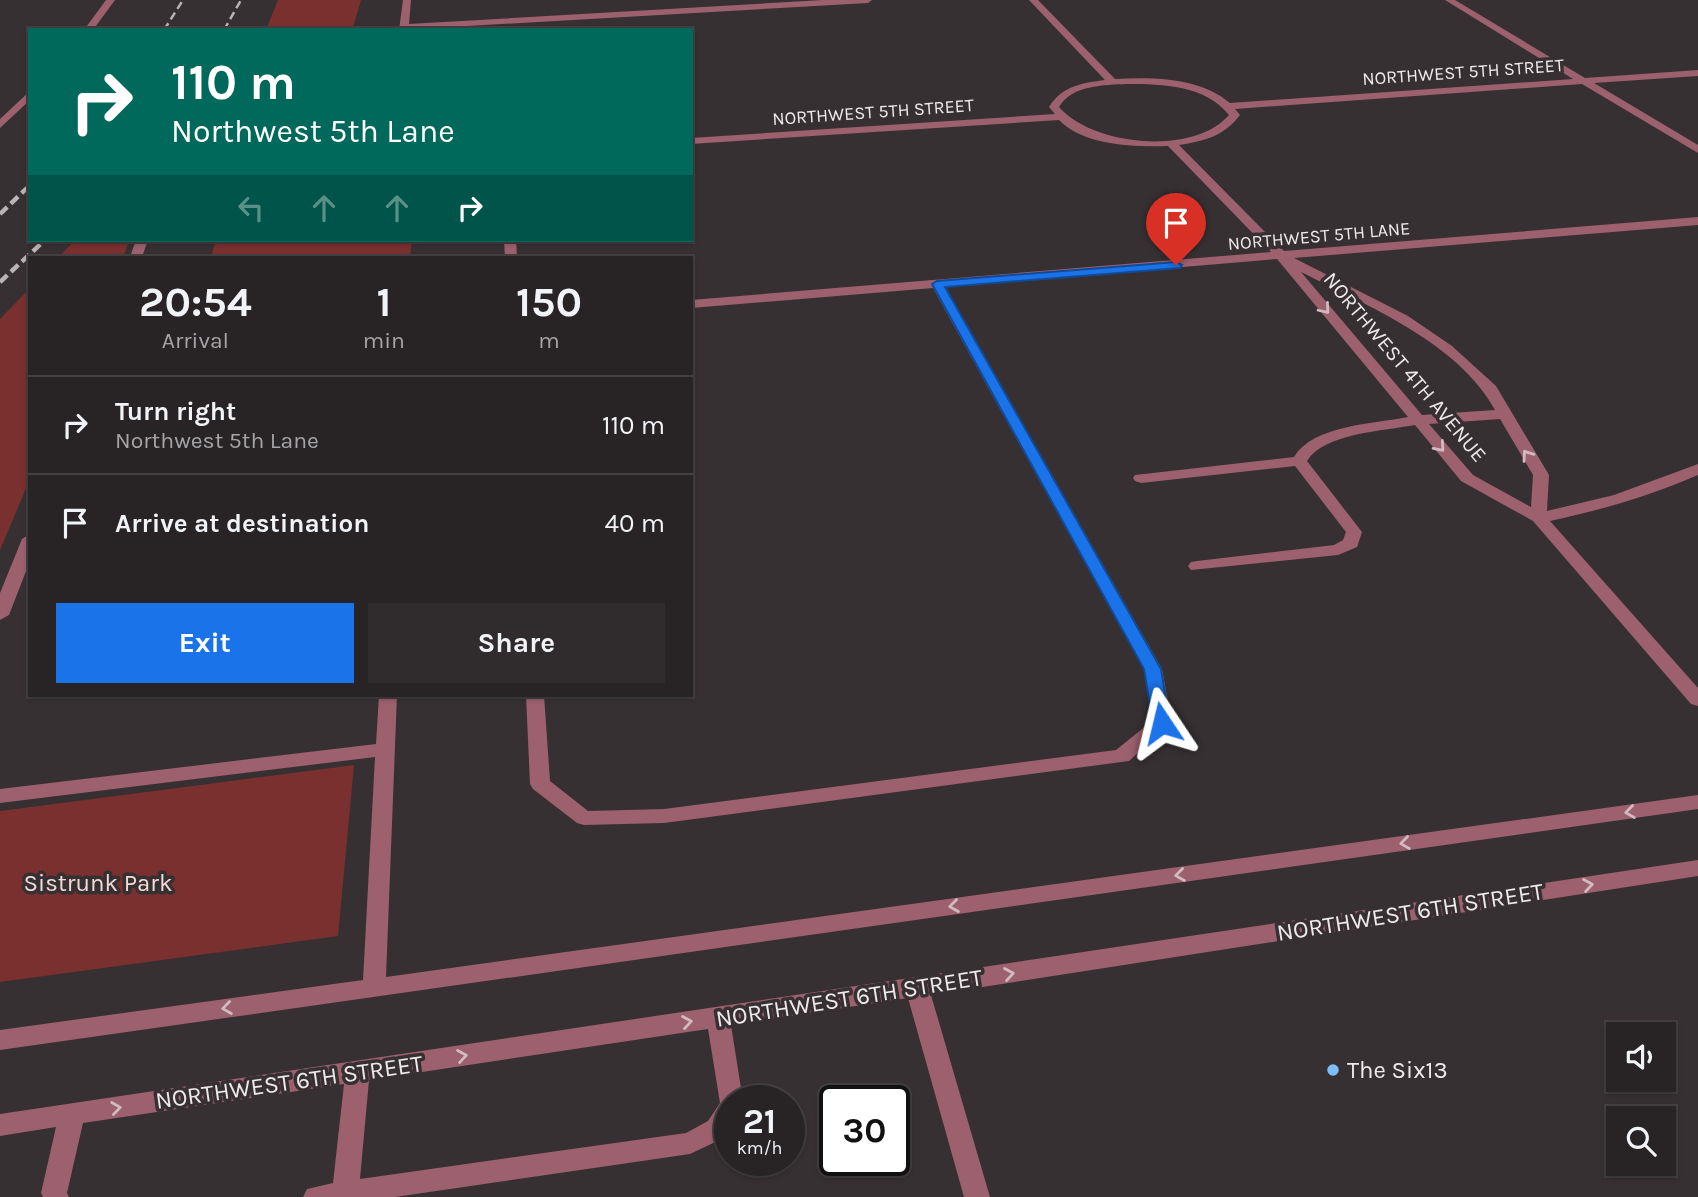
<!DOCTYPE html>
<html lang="en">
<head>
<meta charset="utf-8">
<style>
	:root { --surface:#282426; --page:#302c2e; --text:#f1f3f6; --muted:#a5a4a7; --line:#444143; --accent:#1a73e8 }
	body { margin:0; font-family:Karla,sans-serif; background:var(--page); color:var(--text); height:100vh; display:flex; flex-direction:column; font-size:26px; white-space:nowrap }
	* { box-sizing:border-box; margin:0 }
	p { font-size:23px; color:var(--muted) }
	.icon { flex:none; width:38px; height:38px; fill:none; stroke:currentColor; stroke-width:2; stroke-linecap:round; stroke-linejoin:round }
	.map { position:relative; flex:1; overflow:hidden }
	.sheet { position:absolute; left:28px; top:256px; width:665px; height:441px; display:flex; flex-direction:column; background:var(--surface); border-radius:0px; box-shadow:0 2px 5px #0004,0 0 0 2px var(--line) }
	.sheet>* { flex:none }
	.guide { position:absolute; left:28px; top:28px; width:665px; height:214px; border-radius:0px; box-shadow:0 2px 5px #0004,0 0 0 2px var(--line); background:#00695c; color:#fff; overflow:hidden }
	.buttons { position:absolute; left:1606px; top:1022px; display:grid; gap:14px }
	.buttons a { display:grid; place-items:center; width:70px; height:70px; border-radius:0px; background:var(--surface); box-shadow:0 2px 5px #0004,0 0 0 2px var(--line); font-size:35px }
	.speed { position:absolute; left:714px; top:1085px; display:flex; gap:14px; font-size:35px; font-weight:700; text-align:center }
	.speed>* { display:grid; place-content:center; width:91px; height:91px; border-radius:50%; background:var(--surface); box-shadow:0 2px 5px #0004,0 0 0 2px var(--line); line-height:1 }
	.speed small { font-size:18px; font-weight:400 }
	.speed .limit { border:4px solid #111; border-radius:10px; background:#fff; color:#111 }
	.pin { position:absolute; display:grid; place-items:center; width:60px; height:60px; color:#fff; margin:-72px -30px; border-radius:50% 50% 50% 0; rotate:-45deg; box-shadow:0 0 7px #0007 }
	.pin .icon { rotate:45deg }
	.me { position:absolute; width:77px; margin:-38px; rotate:350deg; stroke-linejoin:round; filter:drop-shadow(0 0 5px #0008) }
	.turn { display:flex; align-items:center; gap:24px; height:147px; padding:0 28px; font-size:32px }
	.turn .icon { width:91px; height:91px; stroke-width:2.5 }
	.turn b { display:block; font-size:49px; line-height:60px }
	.lanes { display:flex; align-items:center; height:66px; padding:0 28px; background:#0003; justify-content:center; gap:35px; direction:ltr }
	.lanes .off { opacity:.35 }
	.eta { display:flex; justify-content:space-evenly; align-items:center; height:119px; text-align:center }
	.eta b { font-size:42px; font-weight:700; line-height:49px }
	.action { display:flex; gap:14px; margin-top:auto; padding:14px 28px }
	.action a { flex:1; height:80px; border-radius:0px; background:var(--accent); color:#fff; font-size:28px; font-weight:700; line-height:80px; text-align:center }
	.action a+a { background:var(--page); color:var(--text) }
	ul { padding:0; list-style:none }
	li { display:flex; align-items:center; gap:21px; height:98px; padding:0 28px; border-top:2px solid var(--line) }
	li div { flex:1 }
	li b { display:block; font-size:26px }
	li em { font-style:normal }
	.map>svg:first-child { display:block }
	.green { fill:#79302f }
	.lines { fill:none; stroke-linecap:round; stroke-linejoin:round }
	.minor { fill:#9c606f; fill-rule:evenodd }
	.rail-far1 { stroke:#b8b4b6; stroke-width:2.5; stroke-dasharray:8 4.5; stroke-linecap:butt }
	.rail { stroke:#b8b4b6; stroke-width:4.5; stroke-dasharray:10 5; stroke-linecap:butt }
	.oneway { stroke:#d1bac0 }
	.route { fill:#1a73e8; stroke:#114b97; stroke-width:2 }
	.poi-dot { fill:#7cbef9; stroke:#363033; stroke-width:2.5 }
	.labels { text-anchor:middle; stroke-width:7; stroke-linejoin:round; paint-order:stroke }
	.far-street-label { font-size:18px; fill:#eeeaec; stroke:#363033 }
	.street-label { font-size:21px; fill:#eeeaec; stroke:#363033 }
	.near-park-label { font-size:24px; fill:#f2d8d6; stroke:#363033 }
	.near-street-label { font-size:24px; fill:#eeeaec; stroke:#363033 }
	.near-poi-label { font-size:24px; fill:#eeeaec; stroke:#363033; text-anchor:start }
</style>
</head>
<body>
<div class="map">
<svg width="1698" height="1197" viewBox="0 0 1698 1197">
	<rect width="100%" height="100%" fill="#363033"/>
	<g class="green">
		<polygon points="278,0 361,0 352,30 266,30"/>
		<polygon points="75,240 130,240 123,257 59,257"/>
		<polygon points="216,240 412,240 410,257 211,257"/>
		<polygon points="30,288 30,479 0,550 0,319"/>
		<polygon points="354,765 338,936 0,982 0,811"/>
	</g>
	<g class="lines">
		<g class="minor">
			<polygon points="106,0 115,0 93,30 84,30"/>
			<polygon points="403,0 411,0 409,24 823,0 872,0 868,3 399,30"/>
			<path d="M1029,0H1038L1115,79C1153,77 1199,77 1230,103L1573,79L1445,0H1455L1585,78L1698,70V76L1594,83L1698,145V153L1582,84L1235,109L1240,115C1224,136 1205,141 1179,145L1284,251L1698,217V225L1294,258L1408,316L1452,346L1496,386L1549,475L1547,511L1614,495L1698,464V475C1650,496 1601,510 1550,521L1698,688V706L1691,704L1533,521L1461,481L1415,425C1384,431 1324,433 1307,461L1362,532L1357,547L1338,555L1191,570L1188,566L1191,562L1197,561L1334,545L1343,540L1346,532L1295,466L1141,483L1135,481L1133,478L1135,475L1294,457C1313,425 1373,424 1408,417L1277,259L945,287L1162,669L1172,723L1129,761L664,823L584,825L577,823L533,789L530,784L526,695H544L550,781L588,811L664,809L1116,750L1152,721L1144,669L933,288L691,308V300L1271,252L1168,146C1135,147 1084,146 1059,120L691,144V138L1055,114L1049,107C1062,86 1082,83 1105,80ZM1127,84C1163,84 1205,85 1229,115C1194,156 1093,146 1059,107C1072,85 1104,85 1127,84ZM1301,272C1366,305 1459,343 1495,410L1422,415ZM1500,419L1533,475L1531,507L1473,475L1429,424Z"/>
			<polygon points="30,91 30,100 0,128 0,119"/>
			<polygon points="136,240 148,240 142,257 130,257"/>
			<polygon points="504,240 516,240 517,257 505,257"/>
			<polygon points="30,534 30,561 9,615 0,620 0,593 22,539"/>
			<polygon points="379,695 397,695 386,977 1698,795 1698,809 0,1050 0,1030 363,980 375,757 0,803 0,789 376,744"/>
			<path d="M1698,860V876L931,995L990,1197H964L908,998L731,1025L743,1101H730V1130L726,1137L690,1154L395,1197H303L307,1189L333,1183L344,1084L83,1123L67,1193L69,1197H43L41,1193L56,1127L0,1136V1114ZM708,1029L720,1103L708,1121L686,1133L360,1179L369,1080Z"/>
		</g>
		<g class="rail-far1">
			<polyline points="164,30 183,0"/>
			<polyline points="224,30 241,0"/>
			<polyline points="26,189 30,185"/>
		</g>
		<g class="rail">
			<polyline points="0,214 27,188"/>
			<polyline points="0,282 45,240"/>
		</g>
	</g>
	<defs><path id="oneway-chevron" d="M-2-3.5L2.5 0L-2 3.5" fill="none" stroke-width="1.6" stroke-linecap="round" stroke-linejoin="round" transform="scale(1.75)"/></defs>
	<g class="oneway">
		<use href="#oneway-chevron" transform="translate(1325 309) rotate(50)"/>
		<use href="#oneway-chevron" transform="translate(1440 447) rotate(49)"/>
		<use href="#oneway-chevron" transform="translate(1527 455) rotate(-125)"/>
		<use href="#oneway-chevron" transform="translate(1630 812) rotate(172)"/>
		<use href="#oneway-chevron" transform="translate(1405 843) rotate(172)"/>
		<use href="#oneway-chevron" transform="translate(1180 875) rotate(172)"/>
		<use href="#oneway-chevron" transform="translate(1588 885) rotate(-9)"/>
		<use href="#oneway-chevron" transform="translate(954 906) rotate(172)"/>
		<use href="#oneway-chevron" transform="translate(1009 974) rotate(-9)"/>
		<use href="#oneway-chevron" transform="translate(227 1008) rotate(172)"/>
		<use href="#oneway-chevron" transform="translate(687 1022) rotate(-9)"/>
		<use href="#oneway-chevron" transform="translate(462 1056) rotate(-9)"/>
		<use href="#oneway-chevron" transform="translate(116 1108) rotate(-8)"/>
	</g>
	<polygon class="route" points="1176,262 1182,265 1180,268 945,287 1161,669 1170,723 1162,728 1153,723 1144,669 932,284 937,281"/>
	<circle class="poi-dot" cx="1333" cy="1070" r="7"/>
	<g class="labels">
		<g class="far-street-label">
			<text transform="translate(1463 72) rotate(-4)" y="6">NORTHWEST 5TH STREET</text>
			<text transform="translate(873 112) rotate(-4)" y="6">NORTHWEST 5TH STREET</text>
			<text transform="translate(1319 236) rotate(-5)" y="6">NORTHWEST 5TH LANE</text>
		</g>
		<g class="street-label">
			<text transform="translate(1405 367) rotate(50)" y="7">NORTHWEST 4TH AVENUE</text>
		</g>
		<g class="near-park-label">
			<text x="98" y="891">Sistrunk Park</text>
		</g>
		<g class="near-street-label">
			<text transform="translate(1410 912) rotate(-9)" y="8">NORTHWEST 6TH STREET</text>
			<text transform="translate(849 998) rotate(-9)" y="8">NORTHWEST 6TH STREET</text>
			<text transform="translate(289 1082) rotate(-8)" y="8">NORTHWEST 6TH STREET</text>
		</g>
		<g class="near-poi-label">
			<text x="1347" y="1078">The Six13</text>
		</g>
	</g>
</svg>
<div class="buttons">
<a><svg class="icon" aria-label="sound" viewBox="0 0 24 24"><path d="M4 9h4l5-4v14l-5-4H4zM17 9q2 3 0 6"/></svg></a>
<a><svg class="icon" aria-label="search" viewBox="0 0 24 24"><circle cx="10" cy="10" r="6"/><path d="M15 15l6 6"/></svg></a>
</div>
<div class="speed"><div>21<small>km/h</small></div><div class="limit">30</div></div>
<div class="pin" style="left:1176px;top:265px;background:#d93025"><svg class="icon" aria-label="arrive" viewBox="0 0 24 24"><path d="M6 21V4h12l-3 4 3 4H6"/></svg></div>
<svg class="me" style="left:1162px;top:723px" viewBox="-20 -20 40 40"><path d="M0-17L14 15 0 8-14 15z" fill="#1a73e8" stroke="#fff" stroke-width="4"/></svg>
<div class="guide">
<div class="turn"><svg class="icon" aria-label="right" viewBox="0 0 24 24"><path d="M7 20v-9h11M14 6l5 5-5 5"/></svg><div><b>110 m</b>Northwest 5th Lane</div></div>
<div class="lanes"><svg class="icon off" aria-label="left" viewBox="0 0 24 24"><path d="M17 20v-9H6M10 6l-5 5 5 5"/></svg><svg class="icon off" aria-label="ahead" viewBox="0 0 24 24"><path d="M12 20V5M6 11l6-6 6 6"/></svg><svg class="icon off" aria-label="ahead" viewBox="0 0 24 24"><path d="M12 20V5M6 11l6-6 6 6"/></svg><svg class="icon" aria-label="right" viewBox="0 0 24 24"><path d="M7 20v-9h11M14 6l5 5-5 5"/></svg></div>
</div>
<section class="sheet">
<div class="eta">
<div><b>20:54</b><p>Arrival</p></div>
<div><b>1</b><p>min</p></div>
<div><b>150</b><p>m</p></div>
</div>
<ul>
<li><svg class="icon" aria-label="right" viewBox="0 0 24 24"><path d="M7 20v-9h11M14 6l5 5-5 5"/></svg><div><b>Turn right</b><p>Northwest 5th Lane</p></div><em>110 m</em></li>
<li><svg class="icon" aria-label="arrive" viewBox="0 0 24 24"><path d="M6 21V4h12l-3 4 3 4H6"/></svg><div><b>Arrive at destination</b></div><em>40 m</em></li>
</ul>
<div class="action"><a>Exit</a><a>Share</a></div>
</section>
</div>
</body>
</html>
